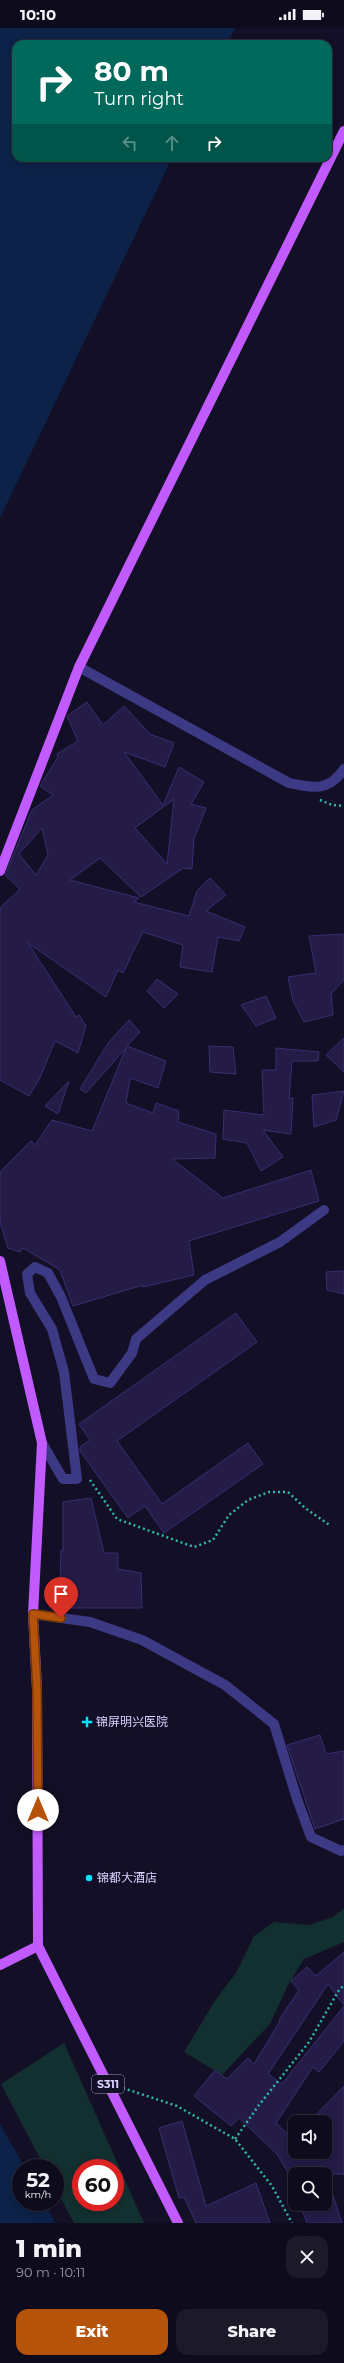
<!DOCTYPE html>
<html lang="en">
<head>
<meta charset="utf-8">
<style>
	:root { --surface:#0e0b1c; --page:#1c1929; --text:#f1f3f6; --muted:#9b9ba3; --line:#2e2b3b; --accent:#b45309 }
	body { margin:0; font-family:Montserrat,"Noto Sans SC",sans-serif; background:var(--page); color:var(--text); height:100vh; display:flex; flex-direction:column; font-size:15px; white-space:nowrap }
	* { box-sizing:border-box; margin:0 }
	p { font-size:13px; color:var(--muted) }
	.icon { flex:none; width:22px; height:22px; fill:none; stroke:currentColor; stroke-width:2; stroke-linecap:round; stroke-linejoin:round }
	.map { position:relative; height:2195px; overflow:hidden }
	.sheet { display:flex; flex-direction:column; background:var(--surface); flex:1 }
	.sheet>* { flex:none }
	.top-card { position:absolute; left:12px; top:12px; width:320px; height:122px; border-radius:12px; box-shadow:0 2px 6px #0003,0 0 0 1px var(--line); background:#00695c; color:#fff; overflow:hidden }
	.fabs { position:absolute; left:288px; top:2087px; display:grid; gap:8px }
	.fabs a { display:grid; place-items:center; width:44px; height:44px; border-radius:8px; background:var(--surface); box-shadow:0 2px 6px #0003,0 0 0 1px var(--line); font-size:20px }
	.speed { position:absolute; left:12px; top:2131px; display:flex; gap:8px; font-size:20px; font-weight:700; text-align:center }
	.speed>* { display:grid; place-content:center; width:52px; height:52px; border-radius:50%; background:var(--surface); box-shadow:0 2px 6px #0003,0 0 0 1px var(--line); line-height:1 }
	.speed small { font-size:10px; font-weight:400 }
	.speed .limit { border:6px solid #d22; background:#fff; color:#111 }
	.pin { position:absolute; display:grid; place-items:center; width:34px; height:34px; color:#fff; margin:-41px -17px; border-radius:50% 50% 50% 0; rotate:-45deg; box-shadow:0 0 4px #0007 }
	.pin .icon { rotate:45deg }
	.me { position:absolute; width:44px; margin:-22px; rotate:0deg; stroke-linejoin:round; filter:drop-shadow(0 0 3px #0008) }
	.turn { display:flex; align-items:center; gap:14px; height:84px; padding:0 16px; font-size:18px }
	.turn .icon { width:52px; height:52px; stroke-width:2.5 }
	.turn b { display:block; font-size:28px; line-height:34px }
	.lanes { display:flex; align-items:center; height:38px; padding:0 16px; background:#0003; justify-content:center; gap:20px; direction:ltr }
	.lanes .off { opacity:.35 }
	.round { display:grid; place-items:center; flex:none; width:42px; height:42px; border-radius:12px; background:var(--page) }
	.overview { display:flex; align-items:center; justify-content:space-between; height:68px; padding:0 16px }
	h1 { font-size:24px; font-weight:800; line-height:30px }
	.primary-button { display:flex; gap:8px; margin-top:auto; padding:8px 16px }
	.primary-button a { flex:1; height:46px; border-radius:12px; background:var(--accent); color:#fff; font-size:16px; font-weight:800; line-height:46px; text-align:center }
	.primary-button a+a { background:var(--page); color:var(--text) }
	.status { display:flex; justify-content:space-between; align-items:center; height:28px; padding:0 20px; background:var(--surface); direction:ltr }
	.status svg { height:11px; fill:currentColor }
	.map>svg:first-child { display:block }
	.green { fill:#12302f; fill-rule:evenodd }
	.water { fill:#0c2248 }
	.building { fill:#241b47; stroke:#3b2d73; fill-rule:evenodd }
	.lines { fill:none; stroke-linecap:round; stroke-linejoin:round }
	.path { stroke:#2fb8b0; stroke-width:2.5; stroke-dasharray:2 3; stroke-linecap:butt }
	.minor { stroke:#3d3a85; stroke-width:10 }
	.primary { stroke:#c25bff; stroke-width:10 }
	.route-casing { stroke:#753606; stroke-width:10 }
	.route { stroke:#b45309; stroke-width:7 }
	.poi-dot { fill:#00e5ff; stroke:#130f26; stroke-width:1.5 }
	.labels { text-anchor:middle; stroke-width:4; stroke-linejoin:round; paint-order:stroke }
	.shield { fill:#130f26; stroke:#9e99be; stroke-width:1 }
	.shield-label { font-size:11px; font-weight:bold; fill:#d9d4ff }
	.poi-label { font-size:12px; fill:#d9d4ff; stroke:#130f26; text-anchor:start }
</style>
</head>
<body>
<div class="status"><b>10:10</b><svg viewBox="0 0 49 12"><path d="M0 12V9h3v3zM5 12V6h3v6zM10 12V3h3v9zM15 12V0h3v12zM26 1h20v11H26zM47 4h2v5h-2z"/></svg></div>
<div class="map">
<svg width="344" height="2195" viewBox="0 0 344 2195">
	<rect width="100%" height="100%" fill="#130f26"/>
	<g class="green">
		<polygon points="344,1880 344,1914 304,1931 288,1957 270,1996 222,2047 184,2024 216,1971 236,1945 254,1908 274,1894 309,1897 333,1889"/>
		<path d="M64,2015L144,2195H74L55,2159V2140H45L1,2056ZM81,2140H115V2174H81Z"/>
	</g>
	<g class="water">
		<polygon points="0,0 235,0 227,16 16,16 16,130 172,130 0,490"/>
		<polygon points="0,2096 25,2140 21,2140 21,2174 44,2174 55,2195 0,2195"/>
	</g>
	<g class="building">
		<path d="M87,674L103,697L124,678L150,706L174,715L165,739L124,724L163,777L179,739L204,754L191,776L206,780L194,811L192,841L183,840L141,869L100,830L70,852L139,870L134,874L189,888L197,863L210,850L226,867L206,883L245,899L239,913L218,909L212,944L180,939L183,917L143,904L130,930H128L130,931L123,945L118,942L106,969L28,915L76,989L79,987L86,998L78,1025L55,1013L39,1052L29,1068L0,1052V880L20,861L5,847L32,782L53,767L40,758L58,729L57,726L78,713L67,688ZM174,771L167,836L135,800ZM42,800L48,827L36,847L19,826Z"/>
		<polygon points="344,906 344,952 331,966 333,987 304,994 293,973 288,949 316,945 309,908"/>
		<polygon points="157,951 178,966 164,980 147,963"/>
		<polygon points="266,968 276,990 256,998 241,977"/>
		<polygon points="129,992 140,1004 127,1018 166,1033 158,1060 130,1050 126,1075 153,1085 156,1075 179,1083 178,1094 216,1106 215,1130 172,1131 223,1170 311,1142 319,1173 189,1213 194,1247 143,1259 143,1257 73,1278 60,1242 23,1220 20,1224 8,1220 0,1194 0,1144 31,1113 35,1117 52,1092 92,1103 126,1020 86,1065 80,1061 108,1015"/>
		<polygon points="344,1010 344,1044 326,1027"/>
		<polygon points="209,1018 233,1019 236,1046 210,1044"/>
		<polygon points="276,1020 319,1024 318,1033 292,1033 289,1071 293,1070 291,1106 263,1102 283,1129 261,1143 247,1115 223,1111 224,1082 264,1087 262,1042 276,1042"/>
		<polygon points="69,1053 58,1086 45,1078"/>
		<polygon points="344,1063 336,1092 314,1099 312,1067"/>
		<polygon points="344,1243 344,1266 327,1262 326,1244"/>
		<polygon points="236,1285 257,1314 117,1413 162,1476 248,1415 263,1436 164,1505 145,1478 128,1490 80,1423 80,1419 90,1412 79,1396"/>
		<polygon points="91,1470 104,1525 118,1525 118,1541 141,1545 142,1580 59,1580 61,1522 63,1523 63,1474"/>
		<polygon points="320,1707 326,1726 344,1723 344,1791 315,1801 287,1717"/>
		<polygon points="344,1924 344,1977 328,1956 268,2046 282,2056 344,1978 344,2013 319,2044 313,2039 276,2095 295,2113 295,2124 325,2124 325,2094 309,2094 344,2058 344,2146 289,2146 277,2126 239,2090 231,2098 194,2068 215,2042 227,2051 248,2030 254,2036 280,1993 279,1992 299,1962 291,1953 307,1939 316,1948"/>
		<polygon points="182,2093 206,2178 256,2155 270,2195 196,2195 184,2169 179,2170 159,2100"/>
		<polygon points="325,2152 328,2152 342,2195 307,2195 300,2176 325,2176"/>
	</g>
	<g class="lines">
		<g class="path">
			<polyline points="320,772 332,777 344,778"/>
			<polyline points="90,1452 117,1491 194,1519 213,1512 229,1487 248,1472 269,1464 288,1464 305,1480 331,1498"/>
			<polyline points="123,2060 177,2078 235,2111 272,2158 292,2195"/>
			<polyline points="235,2111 259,2077 309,2014 339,1962 344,1957"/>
		</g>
		<g class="minor">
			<path d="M79,639L289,755C313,760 328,764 344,741"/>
			<polyline points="42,1415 63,1451 77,1451 64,1344 52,1301 30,1265 27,1246 35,1239 48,1245 61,1269 94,1351 110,1355 132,1325 136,1311 205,1252 280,1214 324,1182"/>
			<polyline points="33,1586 90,1594 142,1612 225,1657 274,1696 297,1771 311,1809 341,1823 344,1822"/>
		</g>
		<g class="primary">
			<polyline points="0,843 79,639 344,103"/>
			<polyline points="0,1233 42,1415 33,1586 37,1661 38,1918 178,2195"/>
			<polyline points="0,1937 38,1918"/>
		</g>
	</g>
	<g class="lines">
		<defs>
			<polyline id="route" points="38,1782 37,1661 33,1586 61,1590"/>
		</defs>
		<use href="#route" class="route-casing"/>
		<use href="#route" class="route"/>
	</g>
	<g class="poi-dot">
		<path d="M85 1688h4v4h4v4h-4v4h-4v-4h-4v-4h4z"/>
		<circle cx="89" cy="1850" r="4"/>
	</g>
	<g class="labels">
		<rect class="shield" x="92" y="2047" width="32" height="18" rx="3"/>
		<g class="shield-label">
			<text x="108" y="2060">S311</text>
		</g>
		<g class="poi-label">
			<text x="96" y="1698">锦屏明兴医院</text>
			<text x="97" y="1854">锦都大酒店</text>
		</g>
	</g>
</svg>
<div class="fabs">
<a><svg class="icon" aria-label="sound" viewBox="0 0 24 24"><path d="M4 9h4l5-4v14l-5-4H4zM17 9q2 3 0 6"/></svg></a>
<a><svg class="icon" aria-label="search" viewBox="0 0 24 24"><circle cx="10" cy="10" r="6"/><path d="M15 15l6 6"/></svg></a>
</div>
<div class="speed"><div>52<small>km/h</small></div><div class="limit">60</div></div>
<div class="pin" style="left:61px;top:1590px;background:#d93025"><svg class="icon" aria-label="arrive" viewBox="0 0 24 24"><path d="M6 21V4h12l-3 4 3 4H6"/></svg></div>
<svg class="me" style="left:38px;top:1782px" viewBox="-20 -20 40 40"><circle r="19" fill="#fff"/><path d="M0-13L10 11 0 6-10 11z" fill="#b45309"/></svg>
<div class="top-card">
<div class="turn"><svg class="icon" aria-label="right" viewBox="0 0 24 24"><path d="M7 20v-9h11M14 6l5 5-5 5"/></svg><div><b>80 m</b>Turn right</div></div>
<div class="lanes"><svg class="icon off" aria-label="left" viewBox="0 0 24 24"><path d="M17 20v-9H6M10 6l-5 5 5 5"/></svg><svg class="icon off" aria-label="ahead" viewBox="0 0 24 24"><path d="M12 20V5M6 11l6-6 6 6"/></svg><svg class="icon" aria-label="right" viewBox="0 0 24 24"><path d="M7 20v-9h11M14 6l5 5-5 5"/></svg></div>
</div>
</div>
<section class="sheet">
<div class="overview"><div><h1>1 min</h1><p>90 m · 10:11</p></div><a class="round"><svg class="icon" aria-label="close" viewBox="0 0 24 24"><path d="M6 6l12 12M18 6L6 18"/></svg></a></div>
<div class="primary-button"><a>Exit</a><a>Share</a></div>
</section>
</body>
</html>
